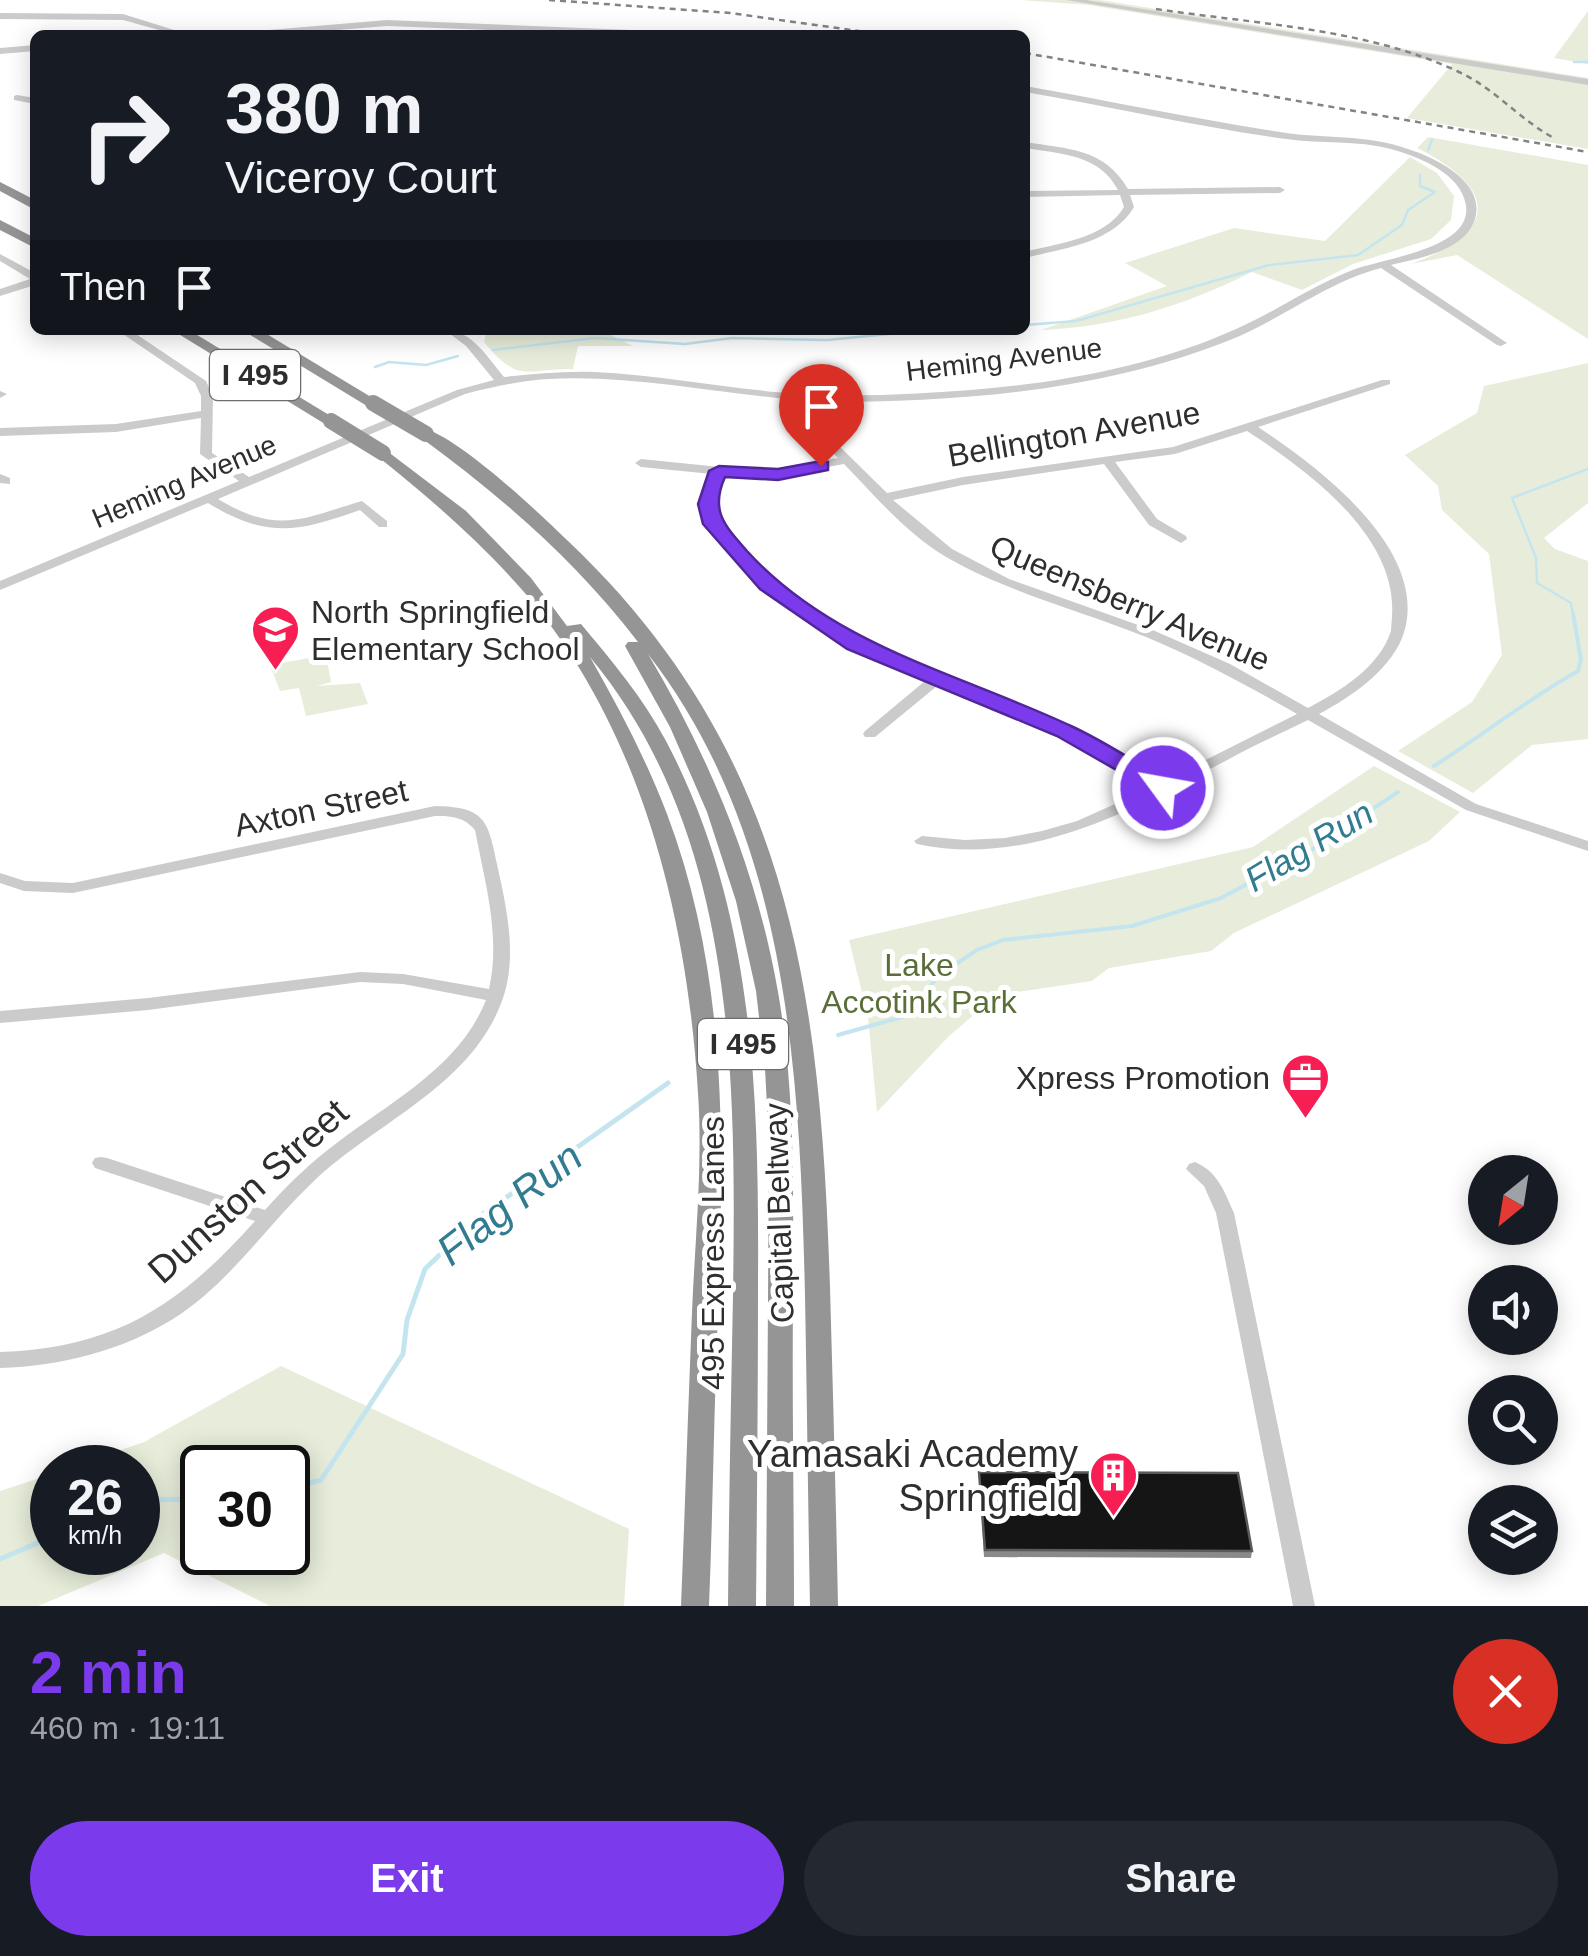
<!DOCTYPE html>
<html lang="en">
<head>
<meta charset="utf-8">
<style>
	:root { --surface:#171b24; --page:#242831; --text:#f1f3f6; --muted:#9ea1a6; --accent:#7c3aed }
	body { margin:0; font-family:Arial,sans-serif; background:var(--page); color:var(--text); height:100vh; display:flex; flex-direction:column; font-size:38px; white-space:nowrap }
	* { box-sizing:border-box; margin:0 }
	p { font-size:32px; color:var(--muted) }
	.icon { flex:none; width:55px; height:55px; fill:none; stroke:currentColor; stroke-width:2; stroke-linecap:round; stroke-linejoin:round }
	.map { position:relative; height:1606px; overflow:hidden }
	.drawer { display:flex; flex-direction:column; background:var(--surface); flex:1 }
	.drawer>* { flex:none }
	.hud { position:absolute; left:30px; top:30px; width:1000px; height:305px; border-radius:15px; box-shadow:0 5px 25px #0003; background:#171b24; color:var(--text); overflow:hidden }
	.needle { width:65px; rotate:210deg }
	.buttons { position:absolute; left:1468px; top:1155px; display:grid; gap:20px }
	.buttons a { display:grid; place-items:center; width:90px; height:90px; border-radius:50%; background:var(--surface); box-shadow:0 5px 25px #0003; font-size:50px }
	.speed { position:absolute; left:30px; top:1445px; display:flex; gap:20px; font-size:50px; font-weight:700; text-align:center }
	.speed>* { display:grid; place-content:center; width:130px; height:130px; border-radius:50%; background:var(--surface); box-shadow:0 5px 25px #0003; line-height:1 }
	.speed small { font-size:25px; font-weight:400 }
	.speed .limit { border:5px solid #111; border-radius:15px; background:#fff; color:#111 }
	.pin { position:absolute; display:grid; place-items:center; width:85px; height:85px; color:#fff; margin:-102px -42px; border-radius:50% 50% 50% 0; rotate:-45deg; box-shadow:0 0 10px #0007 }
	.pin .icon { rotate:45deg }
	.me { position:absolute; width:110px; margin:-55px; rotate:302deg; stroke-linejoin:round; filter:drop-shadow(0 0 8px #0008) }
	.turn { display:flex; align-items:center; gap:35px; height:210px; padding:0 30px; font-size:45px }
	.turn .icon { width:130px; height:130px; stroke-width:2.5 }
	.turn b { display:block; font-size:70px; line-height:85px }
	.then { display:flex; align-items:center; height:95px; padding:0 30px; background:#0003; gap:20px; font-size:38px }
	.round { display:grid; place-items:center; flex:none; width:105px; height:105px; border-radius:52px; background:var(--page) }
	.head { display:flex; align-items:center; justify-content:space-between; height:170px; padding:0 30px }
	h1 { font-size:60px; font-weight:800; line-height:75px; color:var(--accent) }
	.cta { display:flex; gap:20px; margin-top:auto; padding:20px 30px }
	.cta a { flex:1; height:115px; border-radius:60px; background:var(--accent); color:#fff; font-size:40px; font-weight:800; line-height:115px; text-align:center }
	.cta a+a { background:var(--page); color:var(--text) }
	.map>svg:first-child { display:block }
	.green { fill:#e7edda; fill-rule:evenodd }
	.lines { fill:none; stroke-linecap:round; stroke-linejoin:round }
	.stream-far2 { stroke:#c4e5ef; stroke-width:2.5 }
	.stream-far1 { stroke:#c4e5ef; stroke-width:4 }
	.stream { stroke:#c4e5ef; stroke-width:5 }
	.minor { fill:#cbcbcb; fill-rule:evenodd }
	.highway { fill:#959595; fill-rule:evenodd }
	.rail { stroke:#838383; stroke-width:2.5; stroke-dasharray:6 5; stroke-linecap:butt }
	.highway-bridge { stroke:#959595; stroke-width:16 }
	.wall { fill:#8a8a8a }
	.building { fill:#151515; stroke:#5b5b5b; stroke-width:2.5 }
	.route { fill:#7c3aed; stroke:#51269a; stroke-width:2.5 }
	.labels { text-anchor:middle; stroke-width:10; stroke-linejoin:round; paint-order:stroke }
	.far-street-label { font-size:28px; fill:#2e2e2e; stroke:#fff }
	.shield { fill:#fff; stroke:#6d6d6d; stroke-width:2.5 }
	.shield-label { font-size:30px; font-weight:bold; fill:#2e2e2e }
	.street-label { font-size:32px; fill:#2e2e2e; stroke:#fff }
	.poi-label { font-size:32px; fill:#2e2e2e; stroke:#fff; text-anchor:start }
	.park-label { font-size:32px; fill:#5a6e37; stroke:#fff }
	.water-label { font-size:35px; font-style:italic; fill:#327c91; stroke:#fff }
	.near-street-label { font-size:38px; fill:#2e2e2e; stroke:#fff }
	.near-poi-label { font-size:38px; fill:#2e2e2e; stroke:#fff; text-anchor:end }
	.near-water-label { font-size:42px; font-style:italic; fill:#327c91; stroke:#fff }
</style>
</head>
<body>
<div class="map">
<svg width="1588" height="1606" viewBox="0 0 1588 1606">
	<rect width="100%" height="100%" fill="#fff"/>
	<g class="green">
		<polygon points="1021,0 1100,0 1588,78 1588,149 1407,118 1452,64 1089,5"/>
		<polygon points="1588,11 1588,64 1554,58"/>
		<path d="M1428,137L1588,165V339L1457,255L1411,264C1499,232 1499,189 1417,148Z"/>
		<path d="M1410,157L1437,173L1454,196L1451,220L1431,239L1353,264L1302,290L1252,272C1183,306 1117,327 1041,330L1167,286L1125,263L1234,228L1325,241Z"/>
		<path d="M487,330H601L633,346H578L573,369C523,369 519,384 484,342Z"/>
		<polygon points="1588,363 1588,503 1544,538 1555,549 1588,561 1588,739 1532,745 1473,793 1398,751 1472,702 1502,655 1489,554 1442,510 1438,486 1405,455 1477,413 1484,386"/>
		<polygon points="326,655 331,682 317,686 360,683 368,704 306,716 299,688 280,691 270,665"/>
		<polygon points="1374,766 1460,812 1429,841 1234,933 1211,951 1109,968 1092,981 997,995 948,1037 877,1112 868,1017 849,940 1253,847"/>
		<path d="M281,1366L629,1529L624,1606H270L164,1553L38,1606H0V1491L52,1474V1552H138V1468L72,1467L144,1442ZM202,1468H288V1552H202Z"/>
	</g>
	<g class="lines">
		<g class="stream-far2">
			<polyline points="1574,62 1588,62"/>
			<polyline points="1428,150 1432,140"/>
			<polyline points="1025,325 1076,321 1269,265 1358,255 1402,225 1408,210 1435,192 1420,186 1420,175"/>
			<polyline points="997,330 1003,330"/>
			<polyline points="493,350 595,338 685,344 732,338 827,340 930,330"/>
			<polyline points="375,367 389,362 426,365 458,356"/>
			<polyline points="1573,616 1571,603 1537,583 1536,558 1512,498 1588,469"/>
		</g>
		<g class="stream-far1">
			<path d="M1434,766C1483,735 1528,699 1578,671L1581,660L1573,613"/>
			<polyline points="838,1035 909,1015 938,976 977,950 1003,940 1132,926 1221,898 1313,849 1398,792"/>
		</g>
		<g class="stream">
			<polyline points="288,1488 321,1480 403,1354 407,1320 425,1269 480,1216 668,1083"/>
			<polyline points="138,1500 202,1499"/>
			<polyline points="0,1559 52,1537"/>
		</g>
		<g class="minor">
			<polygon points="1066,0 1086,0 1588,79 1588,85"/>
			<polygon points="0,13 123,14 190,35 177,35 123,20 0,19"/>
			<polygon points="387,20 680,32 684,35 617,35 387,26 275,35 240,35 244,32"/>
			<polygon points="35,45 35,51 0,54 0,48"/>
			<path d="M1025,86C1110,101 1195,119 1280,132C1323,139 1367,134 1408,149C1436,158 1486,182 1475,219C1465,251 1419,258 1391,265L1507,343L1501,346L1497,345L1381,268C1327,282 1282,319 1230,340C1102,391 963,402 826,402L824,422L831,438L887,493L963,477L1173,447L1382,380H1390V384L1258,427C1317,466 1426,547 1405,629C1395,668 1351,697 1319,714L1476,804L1588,841V851L1466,810L1308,720C1282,733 1256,744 1231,758C1134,809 1030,868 917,844L914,841L922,836L965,840L1005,838L1042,831L1077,821L1153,787L1060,734L937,686L875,737H865L863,734L865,731L925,681C849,652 774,606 722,543C712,532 700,519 701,503C702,494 709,483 712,474L641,467L635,463L641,459L759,471L838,458C818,438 811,430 815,401C726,396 637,374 548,379C519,381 492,387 465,394L218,499C278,535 301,519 362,501L387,521V527H379L360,510C298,532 267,539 208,503L0,590V581L239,481L200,454L201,418L116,432L0,436V428L116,424L201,411V396L195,383L117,330H130L206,381L213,396L212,453L249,477L457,390L494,380L466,346L445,330C472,330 488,358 504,377C534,374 564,371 594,372C655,375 715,386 775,392C840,398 906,395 971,390C1060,383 1154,366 1236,329C1275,312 1310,287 1350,271C1380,258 1483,249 1464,198C1455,171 1416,156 1391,149C1357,140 1320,144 1286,139C1198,127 1112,107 1025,92ZM1247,431C1307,470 1398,536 1392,616C1392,618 1391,630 1391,631C1379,668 1340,691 1308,708L1230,664L1155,631L1009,579L952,549L893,500L963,485L1104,464L1149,525L1181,543L1187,539L1186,536L1157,519L1115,462L1175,454ZM844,464C875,496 906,533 946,557C1009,593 1079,610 1146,637C1199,659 1248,686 1297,714L1164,781L1070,728L911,666L810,611L755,566L718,523L713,504L724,475L759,479Z"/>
			<polygon points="17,95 35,98 35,104 14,100 14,96"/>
			<path d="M1025,142C1068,149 1104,148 1128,189L1280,187L1285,190L1280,193L1130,195L1134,207C1112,244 1063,248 1025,258V252C1058,243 1105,239 1124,207L1120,195L1025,197V191L1118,190C1099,154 1061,154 1025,148Z"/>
			<polygon points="0,254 35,273 35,285 0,296 0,289 30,279 0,261"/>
			<polygon points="0,391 7,394 0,398"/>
			<polygon points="0,474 10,478 10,484 0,483"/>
			<path d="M435,806C485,807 488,820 497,864C507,910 519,961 500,1006C467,1088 375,1123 314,1181C266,1226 230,1283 173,1319C121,1351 61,1366 0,1368V1352C116,1348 180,1305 255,1221L95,1168L92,1163L95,1158L101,1157L107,1158L265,1210C287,1185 311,1162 338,1142C392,1101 460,1066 486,1000L403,984L360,982L148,1010L0,1023V1011L148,998L360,972L403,974L489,989C501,936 485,883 475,830C464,817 452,816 435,816L73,893L24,891L0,883V873L25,881L73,883Z"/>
			<path d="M1195,1162C1218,1172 1224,1191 1234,1213L1315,1606H1293L1216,1213L1204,1186L1186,1169L1189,1164Z"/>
		</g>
		<g class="highway">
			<polygon points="0,182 35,200 35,210 0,191"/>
			<polygon points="0,220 35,238 35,248 0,230"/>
			<polygon points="172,330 189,330 339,421 337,424 325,424"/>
			<polygon points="242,330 260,330 381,403 373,408 367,406"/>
			<path d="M426,429C464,442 537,511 568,541C792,753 821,997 830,1288C833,1394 836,1500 838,1606H810C808,1503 807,1399 805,1296C800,1075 789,836 648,654C710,758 757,871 778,992C796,1094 793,1199 793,1302C792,1404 794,1505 794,1606H766L769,1146L765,1068L756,991L736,901L707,812L670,727L625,646L628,642H638C576,561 502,497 420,437V431Z"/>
			<path d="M383,448L466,511L531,578L567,626L581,624C612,661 643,698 666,741C756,911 759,1100 758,1287C758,1394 757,1500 756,1606H728C729,1502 731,1398 733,1295C736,1077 737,834 590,657C619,708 646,759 667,814C728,975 724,1141 718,1310C714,1408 713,1507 709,1606H681C685,1508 688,1410 692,1312C695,1239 703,1166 698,1093C687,913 640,721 516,583C474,536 427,496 377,456L375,453Z"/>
		</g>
		<g class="rail">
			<polyline points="549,0 730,13 887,35"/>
			<path d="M1156,9C1255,24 1365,28 1457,71C1493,87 1518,118 1552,137"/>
			<polyline points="1025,53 1588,152"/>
		</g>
		<g class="highway-bridge">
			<polyline points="373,403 426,434"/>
			<polyline points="331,421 383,453"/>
		</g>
	</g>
	<polygon class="wall" points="979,1472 1252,1551 1251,1558 984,1557"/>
	<polygon class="building" points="979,1472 1238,1473 1252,1551 985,1550"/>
	<path class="route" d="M821,461L828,462V470L778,480L725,477C710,510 724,525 746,550C833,646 958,673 1071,726C1106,742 1138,764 1171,783V792H1155L1057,736L847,649L760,589L703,524L698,504L709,471L719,466L778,469Z"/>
	<defs>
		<symbol id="school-pin" viewBox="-11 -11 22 30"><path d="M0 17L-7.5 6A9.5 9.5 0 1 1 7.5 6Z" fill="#f71e53" stroke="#fff"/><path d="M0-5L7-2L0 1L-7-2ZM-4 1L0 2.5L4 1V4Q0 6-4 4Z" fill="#fff"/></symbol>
		<symbol id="office-pin" viewBox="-11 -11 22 30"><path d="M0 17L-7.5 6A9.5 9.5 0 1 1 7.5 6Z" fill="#f71e53" stroke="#fff"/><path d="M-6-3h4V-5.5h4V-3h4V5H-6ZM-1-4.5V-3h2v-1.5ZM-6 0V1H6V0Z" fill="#fff"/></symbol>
		<symbol id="building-pin" viewBox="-11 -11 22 30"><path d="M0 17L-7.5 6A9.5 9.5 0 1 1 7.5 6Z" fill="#f71e53" stroke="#fff"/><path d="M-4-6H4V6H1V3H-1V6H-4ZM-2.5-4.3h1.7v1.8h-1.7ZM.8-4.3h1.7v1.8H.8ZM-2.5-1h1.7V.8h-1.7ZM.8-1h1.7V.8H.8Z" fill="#fff"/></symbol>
	</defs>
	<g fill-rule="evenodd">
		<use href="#school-pin" x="248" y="602" width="55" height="75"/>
		<use href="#office-pin" x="1278" y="1050" width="55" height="75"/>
		<use href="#building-pin" x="1086" y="1448" width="55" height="75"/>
	</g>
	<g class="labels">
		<g class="far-street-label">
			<text transform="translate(1004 359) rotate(-7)" y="10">Heming Avenue</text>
			<text transform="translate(184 481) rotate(-23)" y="10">Heming Avenue</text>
		</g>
		<g class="shield">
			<rect x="210" y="350" width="90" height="50" rx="8"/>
			<rect x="698" y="1019" width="90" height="50" rx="8"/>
		</g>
		<g class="shield-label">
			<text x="255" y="385">I 495</text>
			<text x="743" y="1054">I 495</text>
		</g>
		<g class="street-label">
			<text transform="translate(1074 434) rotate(-10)" y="11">Bellington Avenue</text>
			<text transform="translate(1130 603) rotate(23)" y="11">Queensberry Avenue</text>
			<text transform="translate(321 808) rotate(-12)" y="11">Axton Street</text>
			<text transform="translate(779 1213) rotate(-92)" y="11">Capital Beltway</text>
			<text transform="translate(713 1253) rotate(-90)" y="11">495 Express Lanes</text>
		</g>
		<g class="poi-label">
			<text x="311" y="623">North Springfield<tspan x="311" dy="37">Elementary School</tspan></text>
			<text x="1270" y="1089" text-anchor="end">Xpress Promotion</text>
		</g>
		<g class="park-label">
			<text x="919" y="976">Lake<tspan x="919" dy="37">Accotink Park</tspan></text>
		</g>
		<g class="water-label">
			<text transform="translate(1309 846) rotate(-31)" y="12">Flag Run</text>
		</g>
		<g class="near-street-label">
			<text transform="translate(248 1191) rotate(-42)" y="13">Dunston Street</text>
		</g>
		<g class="near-poi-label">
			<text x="1078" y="1467">Yamasaki Academy<tspan x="1078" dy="44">Springfield</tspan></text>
		</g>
		<g class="near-water-label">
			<text transform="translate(509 1203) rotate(-38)" y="15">Flag Run</text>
		</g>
	</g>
</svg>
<div class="buttons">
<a><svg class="needle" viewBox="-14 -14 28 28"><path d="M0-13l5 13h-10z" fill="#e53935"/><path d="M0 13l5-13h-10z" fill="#9ea1a6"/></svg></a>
<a><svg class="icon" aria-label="sound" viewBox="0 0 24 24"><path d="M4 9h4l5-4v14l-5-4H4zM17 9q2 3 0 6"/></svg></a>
<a><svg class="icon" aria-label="search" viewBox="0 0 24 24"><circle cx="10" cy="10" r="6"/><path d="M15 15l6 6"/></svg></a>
<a><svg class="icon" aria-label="layers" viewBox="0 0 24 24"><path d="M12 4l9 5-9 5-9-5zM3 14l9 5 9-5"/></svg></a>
</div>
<div class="speed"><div>26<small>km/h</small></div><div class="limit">30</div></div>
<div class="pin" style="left:821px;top:466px;background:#d93025"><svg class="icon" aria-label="arrive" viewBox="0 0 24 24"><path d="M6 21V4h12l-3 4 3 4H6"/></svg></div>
<svg class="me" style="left:1163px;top:788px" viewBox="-20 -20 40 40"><circle r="17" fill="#7c3aed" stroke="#fff" stroke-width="3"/><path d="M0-11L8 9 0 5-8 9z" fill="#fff"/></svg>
<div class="hud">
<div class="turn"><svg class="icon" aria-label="right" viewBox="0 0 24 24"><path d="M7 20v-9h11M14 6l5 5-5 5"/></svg><div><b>380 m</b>Viceroy Court</div></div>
<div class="then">Then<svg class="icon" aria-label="arrive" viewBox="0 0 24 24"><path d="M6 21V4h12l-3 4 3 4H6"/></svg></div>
</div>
</div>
<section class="drawer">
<div class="head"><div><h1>2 min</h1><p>460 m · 19:11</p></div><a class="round" style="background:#d93025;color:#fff"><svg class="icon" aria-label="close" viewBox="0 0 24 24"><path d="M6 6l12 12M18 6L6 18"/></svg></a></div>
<div class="cta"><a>Exit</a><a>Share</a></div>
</section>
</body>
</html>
